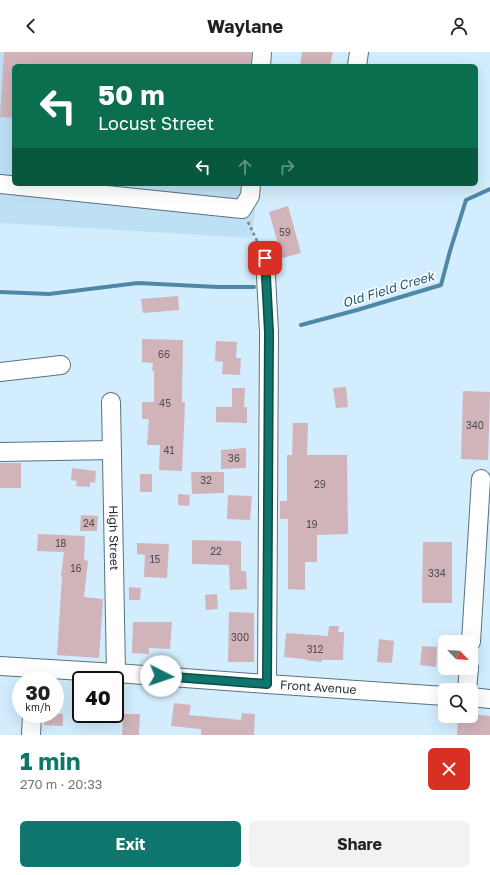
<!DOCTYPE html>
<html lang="en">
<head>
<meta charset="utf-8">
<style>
	:root { --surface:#fff; --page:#f2f2f2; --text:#222; --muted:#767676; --accent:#0f766e }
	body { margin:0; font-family:"Golos Text",sans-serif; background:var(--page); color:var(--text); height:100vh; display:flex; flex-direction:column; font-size:15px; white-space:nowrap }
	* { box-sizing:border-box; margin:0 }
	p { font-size:13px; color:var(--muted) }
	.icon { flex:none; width:22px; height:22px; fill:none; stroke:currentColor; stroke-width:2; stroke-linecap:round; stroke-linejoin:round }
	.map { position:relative; height:683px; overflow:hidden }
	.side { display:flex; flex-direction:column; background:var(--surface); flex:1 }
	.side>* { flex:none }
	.guide { position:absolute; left:12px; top:12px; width:466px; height:122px; border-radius:6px; box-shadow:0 4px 16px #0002; background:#0b6e4f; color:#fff; overflow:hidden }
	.needle { width:26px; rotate:115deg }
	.buttons { position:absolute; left:438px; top:583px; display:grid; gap:8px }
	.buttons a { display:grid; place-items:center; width:40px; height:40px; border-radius:6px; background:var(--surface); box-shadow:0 4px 16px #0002; font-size:20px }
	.speed { position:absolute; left:12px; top:619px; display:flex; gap:8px; font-size:20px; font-weight:700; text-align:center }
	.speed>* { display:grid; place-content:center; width:52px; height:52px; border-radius:50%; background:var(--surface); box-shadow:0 4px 16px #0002; line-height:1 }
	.speed small { font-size:10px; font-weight:400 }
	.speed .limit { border:2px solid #111; border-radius:6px; background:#fff; color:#111 }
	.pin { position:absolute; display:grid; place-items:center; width:34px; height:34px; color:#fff; margin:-17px; border-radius:8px; box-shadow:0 2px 6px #0006 }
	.me { position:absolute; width:44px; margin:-22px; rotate:94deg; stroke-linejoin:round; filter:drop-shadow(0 0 3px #0008) }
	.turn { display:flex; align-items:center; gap:14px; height:84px; padding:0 20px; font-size:18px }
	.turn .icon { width:52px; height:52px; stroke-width:2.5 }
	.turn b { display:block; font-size:28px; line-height:34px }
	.lanes { display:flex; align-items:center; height:38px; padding:0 20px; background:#0003; justify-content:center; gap:20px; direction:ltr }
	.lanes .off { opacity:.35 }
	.round { display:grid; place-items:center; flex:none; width:42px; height:42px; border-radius:6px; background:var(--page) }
	.head { display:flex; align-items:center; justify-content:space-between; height:68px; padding:0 20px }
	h1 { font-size:24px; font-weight:700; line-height:30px; color:var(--accent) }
	.button { display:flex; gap:8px; margin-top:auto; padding:8px 20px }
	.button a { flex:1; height:46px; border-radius:6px; background:var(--accent); color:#fff; font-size:16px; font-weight:700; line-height:46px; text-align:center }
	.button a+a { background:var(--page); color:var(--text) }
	header { display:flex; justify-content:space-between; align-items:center; height:52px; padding:0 20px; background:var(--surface); font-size:18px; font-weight:700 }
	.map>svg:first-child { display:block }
	.built { fill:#bee0f4 }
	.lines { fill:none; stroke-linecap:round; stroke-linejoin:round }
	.stream { stroke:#4e88a6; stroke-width:4 }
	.building { fill:#d1b3ba }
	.minor-casing { stroke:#5a7280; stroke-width:20 }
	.path { stroke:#73858f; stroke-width:2.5; stroke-dasharray:3 3; stroke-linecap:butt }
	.minor { stroke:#fff; stroke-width:18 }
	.route-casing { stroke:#0a4d48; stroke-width:10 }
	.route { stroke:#0f766e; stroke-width:7 }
	.labels { text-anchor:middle; stroke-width:3; stroke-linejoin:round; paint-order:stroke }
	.number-label { font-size:10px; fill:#505056 }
	.street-label { font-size:12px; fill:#252f35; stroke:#fff }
	.water-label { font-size:13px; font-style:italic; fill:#225e7a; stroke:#fff }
</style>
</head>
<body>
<header><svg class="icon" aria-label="back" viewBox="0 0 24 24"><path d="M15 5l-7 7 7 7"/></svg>Waylane<svg class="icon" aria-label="person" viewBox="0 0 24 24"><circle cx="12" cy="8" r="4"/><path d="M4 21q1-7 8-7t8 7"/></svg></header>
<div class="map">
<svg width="490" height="683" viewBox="0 0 490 683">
	<rect width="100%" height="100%" fill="#d2edfd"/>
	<polygon class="built" points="0,0 271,0 270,14 14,14 14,132 258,132 252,186 0,171"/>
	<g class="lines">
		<g class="stream">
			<polyline points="0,240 49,242 138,231 218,235 254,235"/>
			<polyline points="301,273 357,258 441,233 450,199 466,148 490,137"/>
		</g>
	</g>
	<g class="building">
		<polygon points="4,0 251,0 251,14 14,14 14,66 0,65"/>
		<polygon points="302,0 333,0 330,14 305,14 300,13"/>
		<polygon points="288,154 301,201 282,206 269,160"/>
		<polygon points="178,244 179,258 143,261 141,247"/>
		<polygon points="142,287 183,288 182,350 185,350 184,377 182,419 159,418 160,393 147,393 149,367 142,367 142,350 154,350 154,319 152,319 153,311 142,310"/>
		<polygon points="216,289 237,290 236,306 241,306 240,323 222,322 223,310 215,309"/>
		<polygon points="346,335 348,355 336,356 333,336"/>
		<polygon points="232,336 245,336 244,355 247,355 247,371 216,370 216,355 232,355"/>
		<polygon points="463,339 490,340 488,408 461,407"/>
		<polygon points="293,371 308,371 307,403 347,403 348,482 317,483 317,510 305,510 305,538 288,537 288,467 280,467 280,449 287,449 287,403 292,403"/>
		<polygon points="246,396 246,416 221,417 221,398"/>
		<rect x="0" y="411" width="21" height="25"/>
		<polygon points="72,416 96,419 95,431 90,430 90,435 76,434 77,429 71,428"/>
		<polygon points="191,420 224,420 224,441 192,442"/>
		<rect x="140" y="422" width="12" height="18"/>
		<polygon points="178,442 190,443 189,454 178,453"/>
		<polygon points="228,443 252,444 250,468 227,467"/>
		<polygon points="81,463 98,464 97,479 80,479"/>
		<polygon points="38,482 85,484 84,508 88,509 84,545 103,547 99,606 57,603 62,524 61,524 64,500 37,499"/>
		<polygon points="192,488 241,489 241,519 246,519 247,537 230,538 229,513 192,512"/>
		<polygon points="423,490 452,490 452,551 422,551"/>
		<polygon points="137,491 169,492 167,526 144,525 145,503 137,502"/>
		<polygon points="129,535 141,536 140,548 129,548"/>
		<polygon points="217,542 218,557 206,558 205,543"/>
		<polygon points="229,560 254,561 254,610 228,610"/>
		<polygon points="133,570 172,570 170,597 149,596 149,602 132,601"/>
		<polygon points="329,574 339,574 338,580 344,580 343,608 322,608 322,610 305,608 305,607 284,605 286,581 328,584"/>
		<polygon points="379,587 394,589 392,611 377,610"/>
		<polygon points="422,594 437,595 436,615 420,613"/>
		<polygon points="174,651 191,653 189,663 241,668 242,661 255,662 254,683 201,683 201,677 171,674"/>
		<polygon points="44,662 63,662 63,674 44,673"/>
		<polygon points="123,662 140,662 139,683 122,683"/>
		<polygon points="471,662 490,664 490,683 457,683 458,664 471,664"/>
	</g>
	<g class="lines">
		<defs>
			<g id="minor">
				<polyline points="261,14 262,0"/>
				<polyline points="357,14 359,0"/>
				<polyline points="0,132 242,157 250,144 251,132"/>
				<polyline points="265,206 269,280 267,632"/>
				<polyline points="0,320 61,313"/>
				<path id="s1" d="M111,350L116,621"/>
				<polyline points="0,400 112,398"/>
				<polyline points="471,590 481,427"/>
				<path id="s2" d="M0,614L116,621L267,632L445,644"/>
				<polyline points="467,638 469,616"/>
				<polyline points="471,645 490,647"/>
				<polyline points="31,683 32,662"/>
			</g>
		</defs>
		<use href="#minor" class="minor-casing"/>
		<polyline class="path" points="248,170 259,193"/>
		<use href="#minor" class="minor"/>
	</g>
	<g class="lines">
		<defs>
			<polyline id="route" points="161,624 267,632 269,280 265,206"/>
		</defs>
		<use href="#route" class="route-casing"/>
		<use href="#route" class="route"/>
	</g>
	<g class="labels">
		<g class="number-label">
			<text x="285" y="184">59</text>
			<text x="164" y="306">66</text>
			<text x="165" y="355">45</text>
			<text x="475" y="377">340</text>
			<text x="169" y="402">41</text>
			<text x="234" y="410">36</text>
			<text x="206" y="432">32</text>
			<text x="320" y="436">29</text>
			<text x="89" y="475">24</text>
			<text x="312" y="476">19</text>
			<text x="61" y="495">18</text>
			<text x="216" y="503">22</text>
			<text x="155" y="511">15</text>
			<text x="76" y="520">16</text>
			<text x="437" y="525">334</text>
			<text x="240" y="589">300</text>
			<text x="315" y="601">312</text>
		</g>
		<g class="street-label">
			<text dy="4" stroke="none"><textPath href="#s1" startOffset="136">High Street</textPath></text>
			<text dy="4" stroke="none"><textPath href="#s2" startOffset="319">Front Avenue</textPath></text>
		</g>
		<g class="water-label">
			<text transform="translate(388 237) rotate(-17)" y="5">Old Field Creek</text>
		</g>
	</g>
</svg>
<div class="buttons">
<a><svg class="needle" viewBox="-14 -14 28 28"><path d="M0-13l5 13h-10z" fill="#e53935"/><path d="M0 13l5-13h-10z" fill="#767676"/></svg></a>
<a><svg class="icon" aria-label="search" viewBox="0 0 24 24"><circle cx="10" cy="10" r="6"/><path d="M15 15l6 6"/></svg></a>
</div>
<div class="speed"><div>30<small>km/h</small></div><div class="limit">40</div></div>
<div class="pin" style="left:265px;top:206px;background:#d93025"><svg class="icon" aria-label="arrive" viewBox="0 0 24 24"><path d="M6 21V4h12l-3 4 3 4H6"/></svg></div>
<svg class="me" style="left:161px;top:624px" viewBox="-20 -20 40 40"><circle r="19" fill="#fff"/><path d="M0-13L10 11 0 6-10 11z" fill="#0f766e"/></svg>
<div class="guide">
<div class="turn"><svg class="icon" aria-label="left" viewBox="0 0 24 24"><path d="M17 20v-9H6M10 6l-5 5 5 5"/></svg><div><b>50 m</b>Locust Street</div></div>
<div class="lanes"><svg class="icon" aria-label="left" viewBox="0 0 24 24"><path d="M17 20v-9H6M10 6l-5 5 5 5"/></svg><svg class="icon off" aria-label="ahead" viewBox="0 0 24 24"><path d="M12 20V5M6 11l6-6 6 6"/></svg><svg class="icon off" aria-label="right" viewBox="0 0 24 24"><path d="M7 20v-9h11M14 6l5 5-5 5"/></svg></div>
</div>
</div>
<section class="side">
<div class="head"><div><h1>1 min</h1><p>270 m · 20:33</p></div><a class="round" style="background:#d93025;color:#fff"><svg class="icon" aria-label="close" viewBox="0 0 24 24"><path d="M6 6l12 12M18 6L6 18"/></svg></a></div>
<div class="button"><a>Exit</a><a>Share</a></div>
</section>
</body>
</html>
